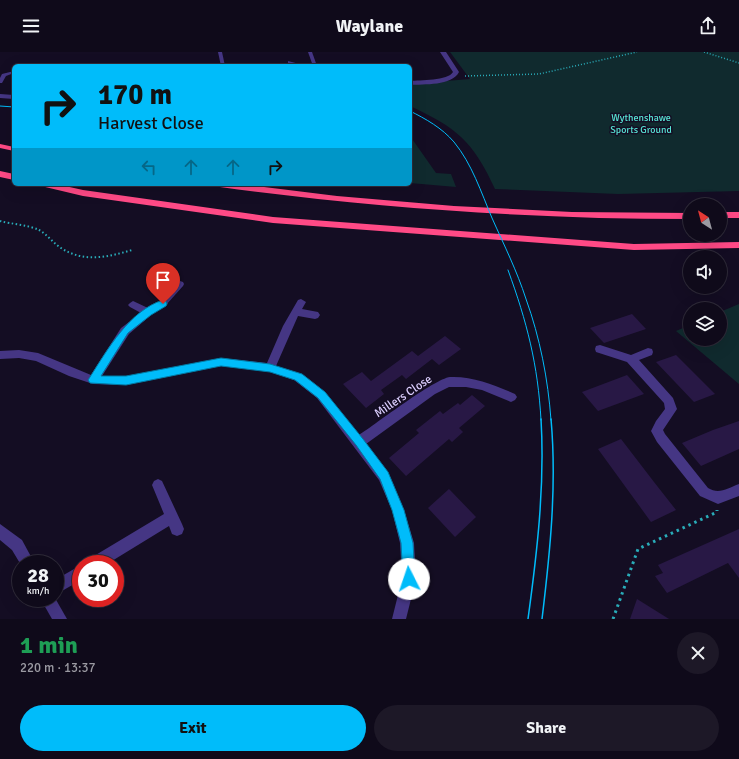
<!DOCTYPE html>
<html lang="en">
<head>
<meta charset="utf-8">
<style>
	:root { --surface:#0f0a1a; --page:#1d1827; --text:#f1f3f6; --muted:#9b9aa2; --line:#2f2b39; --accent:#00bcfa }
	body { margin:0; font-family:Signika,sans-serif; background:var(--page); color:var(--text); height:100vh; display:flex; flex-direction:column; font-size:15px; white-space:nowrap }
	* { box-sizing:border-box; margin:0 }
	p { font-size:13px; color:var(--muted) }
	.icon { flex:none; width:22px; height:22px; fill:none; stroke:currentColor; stroke-width:2; stroke-linecap:round; stroke-linejoin:round }
	.map { position:relative; height:567px; overflow:hidden }
	.panel { display:flex; flex-direction:column; background:var(--surface); flex:1 }
	.panel>* { flex:none }
	.top-card { position:absolute; left:12px; top:12px; width:400px; height:122px; border-radius:6px; box-shadow:0 4px 16px #0002,0 0 0 1px var(--line); background:#00bcfa; color:#111; overflow:hidden }
	.needle { width:26px; rotate:324deg }
	.controls { position:absolute; left:683px; top:146px; display:grid; gap:8px }
	.controls a { display:grid; place-items:center; width:44px; height:44px; border-radius:50%; background:var(--surface); box-shadow:0 4px 16px #0002,0 0 0 1px var(--line); font-size:20px }
	.speed { position:absolute; left:12px; top:503px; display:flex; gap:8px; font-size:20px; font-weight:700; text-align:center }
	.speed>* { display:grid; place-content:center; width:52px; height:52px; border-radius:50%; background:var(--surface); box-shadow:0 4px 16px #0002,0 0 0 1px var(--line); line-height:1 }
	.speed small { font-size:10px; font-weight:400 }
	.speed .limit { border:6px solid #d22; background:#fff; color:#111 }
	.pin { position:absolute; display:grid; place-items:center; width:34px; height:34px; color:#fff; margin:-41px -17px; border-radius:50% 50% 50% 0; rotate:-45deg; box-shadow:0 0 4px #0007 }
	.pin .icon { rotate:45deg }
	.me { position:absolute; width:44px; margin:-22px; rotate:356deg; stroke-linejoin:round; filter:drop-shadow(0 0 3px #0008) }
	.turn { display:flex; align-items:center; gap:14px; height:84px; padding:0 20px; font-size:18px }
	.turn .icon { width:52px; height:52px; stroke-width:2.5 }
	.turn b { display:block; font-size:28px; line-height:34px }
	.lanes { display:flex; align-items:center; height:38px; padding:0 20px; background:#0003; justify-content:center; gap:20px; direction:ltr }
	.lanes .off { opacity:.35 }
	.round { display:grid; place-items:center; flex:none; width:42px; height:42px; border-radius:21px; background:var(--page) }
	.overview { display:flex; align-items:center; justify-content:space-between; height:68px; padding:0 20px }
	h1 { font-size:24px; font-weight:700; line-height:30px; color:#1e9e55 }
	.primary-button { display:flex; gap:8px; margin-top:auto; padding:8px 20px }
	.primary-button a { flex:1; height:46px; border-radius:24px; background:var(--accent); color:#111; font-size:16px; font-weight:700; line-height:46px; text-align:center }
	.primary-button a+a { background:var(--page); color:var(--text) }
	header { display:flex; justify-content:space-between; align-items:center; height:52px; padding:0 20px; background:var(--surface); font-size:18px; font-weight:700 }
	.map>svg:first-child { display:block }
	.green { fill:#102a2e }
	.building { fill:#281845 }
	.lines { fill:none; stroke-linecap:round; stroke-linejoin:round }
	.path-far2 { stroke:#29acb9; stroke-width:1.5; stroke-dasharray:1 2; stroke-linecap:butt }
	.path-far1 { stroke:#29acb9; stroke-width:2; stroke-dasharray:1.5 2.5; stroke-linecap:butt }
	.path { stroke:#29acb9; stroke-width:3; stroke-dasharray:2.5 4; stroke-linecap:butt }
	.service { fill:#453684; fill-rule:evenodd }
	.minor { fill:#453684; fill-rule:evenodd }
	.motorway { fill:#ff4a86; fill-rule:evenodd }
	.tram-far1 { stroke:#00bcfa; stroke-width:1 }
	.tram { stroke:#00bcfa; stroke-width:1.5 }
	.route { fill:#00bcfa; stroke:#007aa2 }
	.labels { text-anchor:middle; stroke-width:3; stroke-linejoin:round; paint-order:stroke }
	.far-park-label { font-size:10px; fill:#57e4d5; stroke:#140d23 }
	.street-label { font-size:12px; fill:#dccfff; stroke:#140d23 }
</style>
</head>
<body>
<header><svg class="icon" aria-label="menu" viewBox="0 0 24 24"><path d="M4 6h16M4 12h16M4 18h16"/></svg>Waylane<svg class="icon" aria-label="share" viewBox="0 0 24 24"><path d="M12 15V3M7 8l5-5 5 5M5 13v7h14v-7"/></svg></header>
<div class="map">
<svg width="739" height="567" viewBox="0 0 739 567">
	<rect width="100%" height="100%" fill="#140d23"/>
	<g class="green">
		<path d="M450,0H739V139L618,142L495,137C473,89 457,76 410,54V32L470,27Z"/>
		<polygon points="410,84 436,121 451,122 456,135 410,131"/>
		<polygon points="739,252 739,332 676,279 690,273 690,287 720,287 720,260"/>
	</g>
	<g class="building">
		<polygon points="632,262 646,277 604,291 590,276"/>
		<polygon points="445,284 461,297 439,313 432,307 406,327 402,323 381,338 384,342 366,356 343,332 362,320 371,329 412,299 418,304"/>
		<polygon points="676,303 715,342 694,350 656,310"/>
		<polygon points="627,323 644,342 598,359 582,340"/>
		<polygon points="472,343 485,354 459,376 463,380 452,390 449,387 406,424 389,406 419,381 416,378 440,359 443,362 458,351 460,353"/>
		<polygon points="739,369 739,397 701,414 682,391 713,378"/>
		<polygon points="621,387 654,430 676,458 651,470 598,397"/>
		<polygon points="449,437 476,465 455,485 428,456"/>
		<polygon points="739,477 739,526 728,511 667,541 655,524 663,521 658,513"/>
		<polygon points="637,547 669,567 630,567"/>
	</g>
	<g class="lines">
		<g class="path-far2">
			<polyline points="704,0 739,11"/>
			<polyline points="465,24 539,22 637,0"/>
		</g>
		<path class="path-far1" d="M0,169C11,172 29,173 39,178C47,182 53,191 61,196C84,211 108,205 132,198"/>
		<polyline class="path" points="613,567 638,497 717,460 717,458"/>
		<g class="service">
			<polygon points="218,0 222,0 225,14 221,14"/>
			<polygon points="308,0 312,0 317,14 313,14"/>
			<polygon points="288,9 307,14 300,14 288,11"/>
			<polygon points="14,19 14,21 6,24 2,31 0,31 0,26 2,22"/>
			<polygon points="180,229 183,230 184,232 183,234 166,253 160,253 159,251 160,249 177,230"/>
		</g>
		<g class="minor">
			<path d="M440,0H446L459,20C452,34 424,32 410,33V29C420,28 448,29 453,20Z"/>
			<polygon points="0,42 14,43 14,47 0,46"/>
			<path d="M301,247L306,250L302,257L318,260L320,263L318,266L315,267L298,264L276,314L302,322L325,340L359,383C376,372 434,327 450,325C473,324 494,333 515,342L517,345L515,348L511,350L482,338L466,335H449L435,342L366,392L388,420L404,458L414,491L416,527L406,567H392L402,527L400,491L392,458L379,428L317,346L294,328L270,320L221,314L126,333L93,332L69,324L36,309L19,306L0,307V299L19,298L38,301L91,323L121,276L141,261L130,255L128,253L130,251L133,249L148,256L163,248L166,249L168,251L166,253L151,263L129,282L102,324L126,325L221,306L267,311L283,274L298,248Z"/>
			<path d="M600,293L631,303L648,296L652,297L653,300L652,303L639,308L673,346L677,357L663,378L665,382L708,436C719,443 728,436 739,432V444L718,452L700,444L657,390L651,379L656,369L665,357L664,351L627,310L596,300L595,297L596,294Z"/>
			<polygon points="158,427 162,429 182,472 184,477 182,482 177,484 172,482 169,474 107,512 87,512 89,507 164,462 152,433 154,429"/>
			<polygon points="0,472 22,488 35,512 21,513 12,498 0,488"/>
			<polygon points="81,513 81,528 55,543 55,528"/>
			<polygon points="40,546 55,546 67,567 52,567"/>
		</g>
		<g class="motorway">
			<polygon points="0,92 14,95 14,99 0,96"/>
			<polygon points="0,119 14,122 14,128 0,125"/>
			<polygon points="39,132 56,132 83,138 273,165 634,192 739,190 739,196 634,198 273,171 83,144 41,134"/>
			<path d="M215,132H240L337,144L454,154L572,160L690,161V167C532,167 376,156 220,135Z"/>
			<rect x="720" y="160" width="19" height="6"/>
		</g>
		<g class="tram-far1">
			<polyline points="0,54 14,55"/>
			<path d="M410,59C426,67 442,76 454,90C472,112 481,140 492,166C504,193 517,219 526,247C540,286 548,327 551,368"/>
			<path d="M508,218C527,270 538,313 541,368"/>
		</g>
		<g class="tram">
			<path d="M528,567C537,501 545,434 541,367"/>
			<path d="M542,567C550,501 557,434 551,367"/>
		</g>
	</g>
	<path class="route" d="M163,248L166,249L167,252L166,254L151,263L128,281L101,324H126L221,306L270,312L302,322L325,340L363,387L388,420L404,458L413,491L415,527L414,532L409,533L405,532L403,527L401,491L392,458L380,427L356,393L318,346L295,328L270,320L221,314L126,333L90,331L88,328L90,325C108,297 129,259 163,248Z"/>
	<g class="labels">
		<g class="far-park-label">
			<text x="641" y="69">Wythenshawe<tspan x="641" dy="12">Sports Ground</tspan></text>
		</g>
		<g class="street-label">
			<text transform="translate(403 344) rotate(-34)" y="4">Millers Close</text>
		</g>
	</g>
</svg>
<div class="controls">
<a><svg class="needle" viewBox="-14 -14 28 28"><path d="M0-13l5 13h-10z" fill="#e53935"/><path d="M0 13l5-13h-10z" fill="#9b9aa2"/></svg></a>
<a><svg class="icon" aria-label="sound" viewBox="0 0 24 24"><path d="M4 9h4l5-4v14l-5-4H4zM17 9q2 3 0 6"/></svg></a>
<a><svg class="icon" aria-label="layers" viewBox="0 0 24 24"><path d="M12 4l9 5-9 5-9-5zM3 14l9 5 9-5"/></svg></a>
</div>
<div class="speed"><div>28<small>km/h</small></div><div class="limit">30</div></div>
<div class="pin" style="left:163px;top:252px;background:#d93025"><svg class="icon" aria-label="arrive" viewBox="0 0 24 24"><path d="M6 21V4h12l-3 4 3 4H6"/></svg></div>
<svg class="me" style="left:409px;top:527px" viewBox="-20 -20 40 40"><circle r="19" fill="#fff"/><path d="M0-13L10 11 0 6-10 11z" fill="#00bcfa"/></svg>
<div class="top-card">
<div class="turn"><svg class="icon" aria-label="right" viewBox="0 0 24 24"><path d="M7 20v-9h11M14 6l5 5-5 5"/></svg><div><b>170 m</b>Harvest Close</div></div>
<div class="lanes"><svg class="icon off" aria-label="left" viewBox="0 0 24 24"><path d="M17 20v-9H6M10 6l-5 5 5 5"/></svg><svg class="icon off" aria-label="ahead" viewBox="0 0 24 24"><path d="M12 20V5M6 11l6-6 6 6"/></svg><svg class="icon off" aria-label="ahead" viewBox="0 0 24 24"><path d="M12 20V5M6 11l6-6 6 6"/></svg><svg class="icon" aria-label="right" viewBox="0 0 24 24"><path d="M7 20v-9h11M14 6l5 5-5 5"/></svg></div>
</div>
</div>
<section class="panel">
<div class="overview"><div><h1>1 min</h1><p>220 m · 13:37</p></div><a class="round"><svg class="icon" aria-label="close" viewBox="0 0 24 24"><path d="M6 6l12 12M18 6L6 18"/></svg></a></div>
<div class="primary-button"><a>Exit</a><a>Share</a></div>
</section>
</body>
</html>
